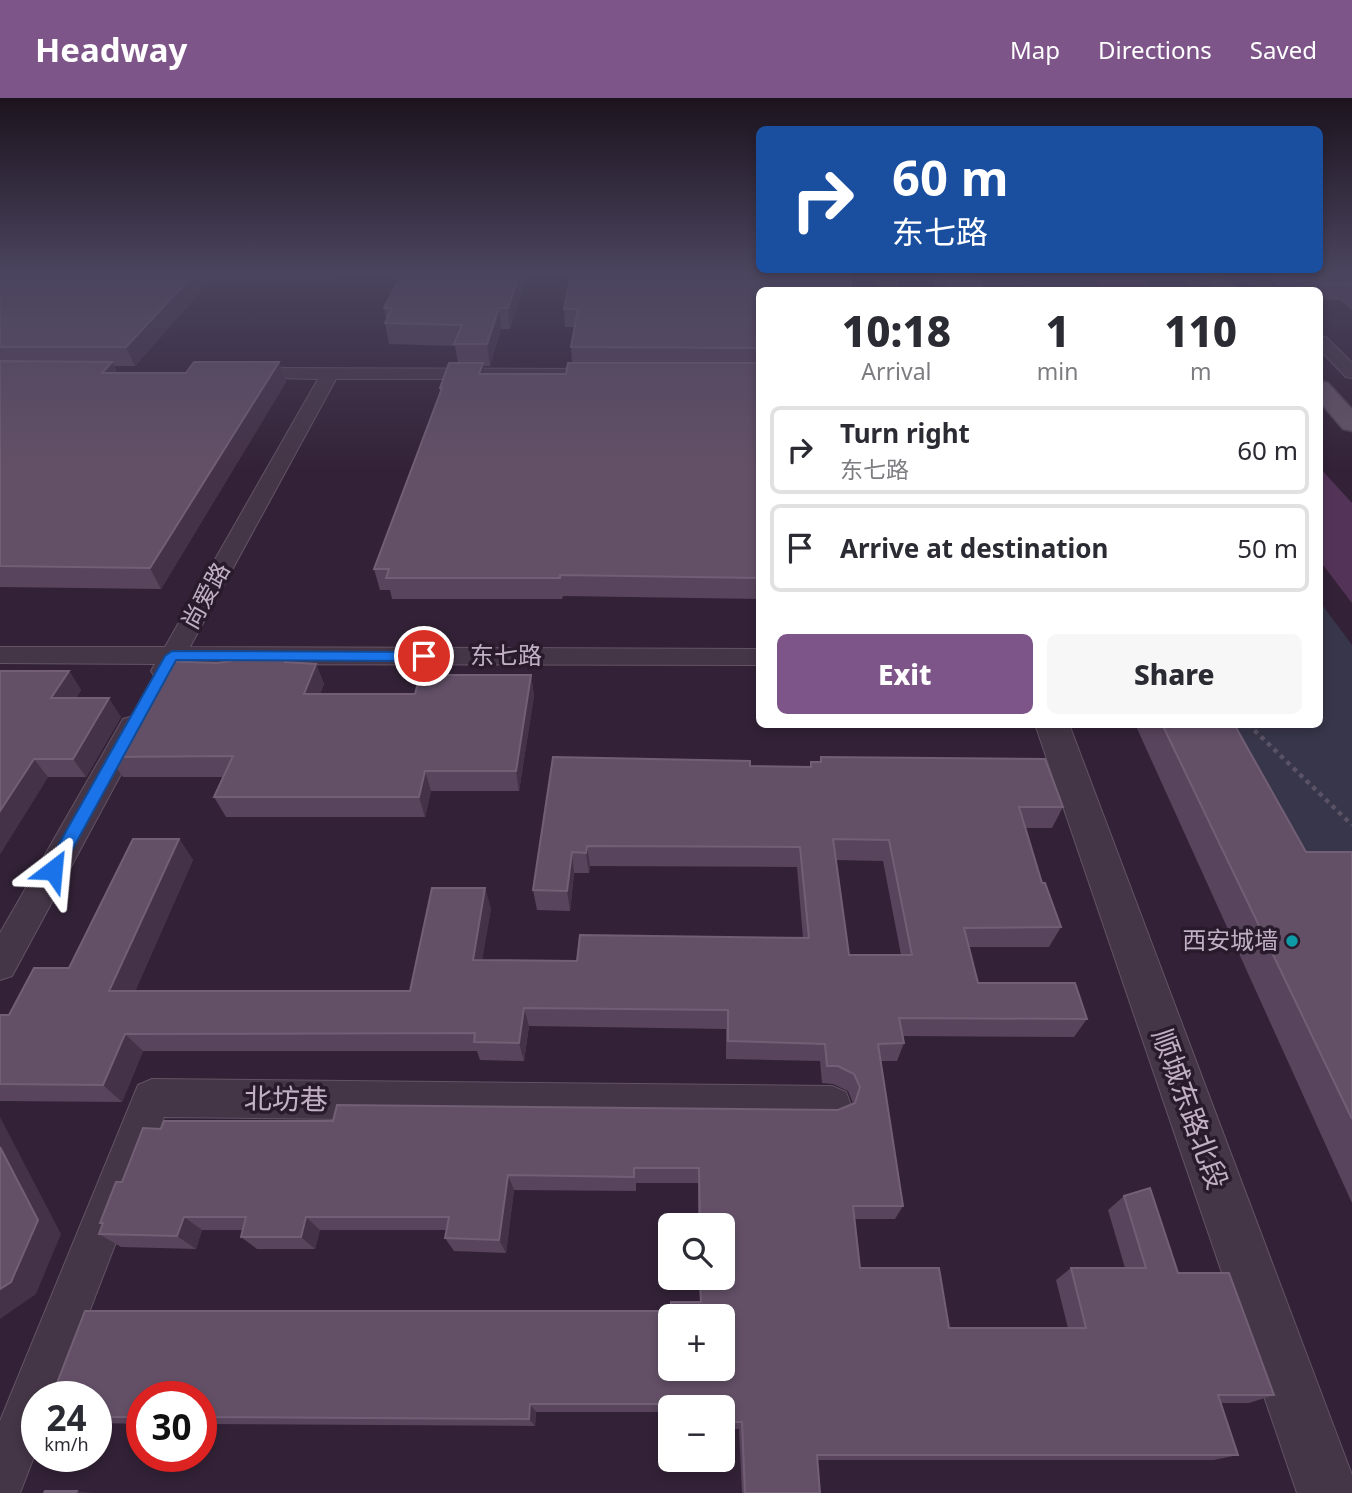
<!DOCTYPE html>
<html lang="en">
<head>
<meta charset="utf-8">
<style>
	:root { --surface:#fff; --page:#f7f7f7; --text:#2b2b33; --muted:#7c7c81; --line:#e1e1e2; --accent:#7e5588 }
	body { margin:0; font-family:"Noto Sans","Noto Sans SC",sans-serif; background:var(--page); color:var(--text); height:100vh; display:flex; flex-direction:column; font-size:26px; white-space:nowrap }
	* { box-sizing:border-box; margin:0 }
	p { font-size:23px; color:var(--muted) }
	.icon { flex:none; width:38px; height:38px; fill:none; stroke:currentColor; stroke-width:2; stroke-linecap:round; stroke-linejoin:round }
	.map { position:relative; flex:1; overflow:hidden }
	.drawer { position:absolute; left:756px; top:189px; width:567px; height:441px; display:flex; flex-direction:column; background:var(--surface); border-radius:10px; box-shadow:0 4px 10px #0003 }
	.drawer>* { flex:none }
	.guide { position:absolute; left:756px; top:28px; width:567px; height:147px; border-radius:10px; box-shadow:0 4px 10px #0003; background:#1a4fa0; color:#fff; overflow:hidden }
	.tools { position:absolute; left:658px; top:1115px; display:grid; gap:14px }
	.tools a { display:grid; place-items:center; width:77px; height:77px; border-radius:10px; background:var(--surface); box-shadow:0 4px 10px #0003; font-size:35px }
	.speed { position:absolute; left:21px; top:1283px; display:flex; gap:14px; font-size:35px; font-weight:700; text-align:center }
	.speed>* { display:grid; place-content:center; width:91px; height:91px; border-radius:50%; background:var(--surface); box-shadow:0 4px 10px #0003; line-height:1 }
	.speed small { font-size:18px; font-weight:400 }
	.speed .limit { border:10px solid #d22; background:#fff; color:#111 }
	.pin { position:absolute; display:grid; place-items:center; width:60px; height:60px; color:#fff; margin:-30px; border:4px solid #fff; border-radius:50%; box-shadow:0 2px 7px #0007 }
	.me { position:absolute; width:77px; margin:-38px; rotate:29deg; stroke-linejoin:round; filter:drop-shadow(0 0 5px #0008) }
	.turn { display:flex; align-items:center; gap:24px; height:147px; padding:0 21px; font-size:32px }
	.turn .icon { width:91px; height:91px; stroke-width:2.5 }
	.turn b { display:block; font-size:49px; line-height:60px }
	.eta { display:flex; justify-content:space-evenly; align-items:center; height:119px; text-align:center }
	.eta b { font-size:42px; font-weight:800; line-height:49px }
	.cta { display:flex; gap:14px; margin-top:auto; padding:14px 21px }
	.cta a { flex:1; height:80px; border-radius:10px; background:var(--accent); color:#fff; font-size:28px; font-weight:800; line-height:80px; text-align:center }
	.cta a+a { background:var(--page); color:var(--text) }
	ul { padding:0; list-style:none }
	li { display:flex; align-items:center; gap:21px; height:88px; margin:0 14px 10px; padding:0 7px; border:4px solid var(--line); border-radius:10px }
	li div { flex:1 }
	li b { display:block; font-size:26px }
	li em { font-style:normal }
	header { display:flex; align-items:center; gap:42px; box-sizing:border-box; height:98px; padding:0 35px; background:var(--accent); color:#fff }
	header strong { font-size:33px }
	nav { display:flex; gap:38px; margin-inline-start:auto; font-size:24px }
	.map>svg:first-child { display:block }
	.green { fill:#38364a }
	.water { fill:#533458 }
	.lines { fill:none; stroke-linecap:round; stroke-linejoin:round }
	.minor-casing { stroke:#625365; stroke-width:2 }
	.tertiary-casing { stroke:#625365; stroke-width:2 }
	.primary-casing { stroke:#4e3f51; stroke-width:3 }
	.path-far1 { stroke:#5a5265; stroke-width:2.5; stroke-dasharray:2.5 2.5; stroke-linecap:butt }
	.path { stroke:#5a5265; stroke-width:4.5; stroke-dasharray:4.5 4.5; stroke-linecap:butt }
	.minor { fill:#453647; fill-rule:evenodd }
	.tertiary { fill:#453647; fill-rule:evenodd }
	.primary { fill:#645467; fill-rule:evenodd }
	.wall { fill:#58445c; fill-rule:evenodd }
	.shaded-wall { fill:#443248 }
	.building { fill:#635067; stroke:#725f76; stroke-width:2; fill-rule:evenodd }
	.route { fill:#1a73e8; stroke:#114b97; stroke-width:2 }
	.culture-dot { fill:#0f9aa8; stroke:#291b2c; stroke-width:2.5 }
	.labels { text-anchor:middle; stroke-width:7; stroke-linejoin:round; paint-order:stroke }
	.street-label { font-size:24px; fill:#c1b0c4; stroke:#291b2c }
	.poi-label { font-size:24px; fill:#c1b0c4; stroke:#291b2c; text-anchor:end }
	.near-street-label { font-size:28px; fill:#c1b0c4; stroke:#291b2c }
</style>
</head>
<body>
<header>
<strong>Headway</strong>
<nav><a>Map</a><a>Directions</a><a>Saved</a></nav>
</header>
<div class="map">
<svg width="1352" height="1395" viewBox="0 0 1352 1395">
	<rect width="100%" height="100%" fill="#332237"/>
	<g class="green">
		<polygon points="958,176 1072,176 1085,192 967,192"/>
		<polygon points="1320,504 1352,547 1352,783 1285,780 1202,627 1320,626"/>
	</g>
	<g class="water">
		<polygon points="1089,176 1139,176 1154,192 1103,192"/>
		<polygon points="1320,370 1352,405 1352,505 1320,463"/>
	</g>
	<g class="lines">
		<defs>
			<g id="minor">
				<polygon points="1182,176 1197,176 1214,192 1198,192"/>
				<polygon points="1241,176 1257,176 1274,192 1258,192"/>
				<polygon points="1320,238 1326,239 1352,265 1352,280 1346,279 1320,252"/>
				<polygon points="242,270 605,271 614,276 605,281 336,281 190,549 760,551 760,567 181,566 173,579 164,582 155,579 151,573 155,566 0,565 0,549 165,549 318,281 236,279 233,275 236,271"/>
				<polygon points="133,618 143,621 147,628 12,878 0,882 0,835 123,621"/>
				<polygon points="152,981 832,988 846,994 851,1007 846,1020 832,1026 164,1019 57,1298 37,1298 37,1351 20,1395 0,1395 0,1323 138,987"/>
			</g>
			<g id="tertiary">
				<polygon points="875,176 893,176 898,192 880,192"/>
				<polygon points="1035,626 1069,626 1352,1377 1352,1395 1297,1395"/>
			</g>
			<g id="primary">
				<polygon points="1200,176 1221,176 1238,192 1217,192"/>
				<polygon points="1320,283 1328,285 1352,311 1352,333 1343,331 1320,304"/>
			</g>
		</defs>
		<use href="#minor" class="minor-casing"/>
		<use href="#tertiary" class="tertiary-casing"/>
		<use href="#primary" class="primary-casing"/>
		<polyline class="path-far1" points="1011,176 1032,192"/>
		<polyline class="path" points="1248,626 1352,727"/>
		<use href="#minor" class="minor"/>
		<use href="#tertiary" class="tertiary"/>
		<use href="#primary" class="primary"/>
	</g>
	<g class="wall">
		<polygon points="0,176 340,176 336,183 210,183 135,268 114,268 117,275 186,275 279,264 286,284 161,491 0,489"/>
		<polygon points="527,176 510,231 501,231 490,268 483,268 484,276 566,276 572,265 571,249 575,229 565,229 564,211 760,192 760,501 563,498 562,501 392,501 390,492 380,492 374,471 440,294 440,290 458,265 455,248 389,246 385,225 386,221 384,210"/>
		<polygon points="930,176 974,176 984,192 937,192"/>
		<polygon points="1264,176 1352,176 1352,212 1340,202 1320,202 1320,192 1283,192"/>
		<polygon points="286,560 287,564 316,566 324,586 320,596 415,596 531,577 534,598 519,693 431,693 425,719 226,719 214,699 223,679 123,679 109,659 217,565"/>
		<polygon points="0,573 69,573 81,592 76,600 121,619 86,679 48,679 0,756"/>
		<polygon points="1135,626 1234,626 1306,754 1352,754 1352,1105"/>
		<path d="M553,659L750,668L810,669L811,664H820L821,659L1063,709L1052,730H1025L1042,785L1061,829L1049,849H969L978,885L1087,921L1074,939L903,938L904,945L897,963H881L903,1108L895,1121H854L860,1170L949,1230H1068L1056,1182L1071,1170H1125L1108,1112L1124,1098L1178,1175L1274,1297L1249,1305H1220L1238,1357L1214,1362H818L820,1395H742L739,1331H726L725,1314H723V1309H670V1314H536L535,1328L201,1326V1298H142V1326L96,1325V1298L671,1213L700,1204L699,1180H723V1127H698V1085H636V1093L514,1092L506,1155L454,1153L445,1140L446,1132H320L315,1151H257L241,1139L242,1132H202L196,1151L121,1149L99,1136L103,1127L100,1125L122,1084L161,1031L333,1023L838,1012L853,1005L848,993L833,986L822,985L820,963L726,961V931L529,928L524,963L480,962L477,953H143L122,1004L0,1003V917H9L69,870L179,741L193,762L135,893H410L491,810L482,862L577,863L803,840L797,769L590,768L589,775H574L570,813L537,812L533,792ZM836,762L883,763L901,857H849Z"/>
	</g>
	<g class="shaded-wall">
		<polygon points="194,176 208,176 210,183 135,268 126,249"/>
		<polygon points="334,176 340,176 336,183"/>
		<polygon points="519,176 527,176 510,231 508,210"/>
		<polygon points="499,210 501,231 490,268 487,246"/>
		<polygon points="112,264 121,283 102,275"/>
		<polygon points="279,264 286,284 161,491 150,470"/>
		<polygon points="483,265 486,284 479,276"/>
		<polygon points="316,566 324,586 312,616 304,596"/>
		<polygon points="69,573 81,592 64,619 51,600"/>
		<polygon points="531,577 534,598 519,693 516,673"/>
		<polygon points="109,600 121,619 86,679 73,661"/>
		<polygon points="34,661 48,679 0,756 0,713"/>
		<polygon points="425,673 431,693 425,719 419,699"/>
		<polygon points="179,741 193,762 127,912 109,893"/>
		<polygon points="587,748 590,768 589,775 586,755"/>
		<polygon points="572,754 574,775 570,813 567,793"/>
		<polygon points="485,790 491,810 479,881 473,862"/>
		<polygon points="524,910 529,928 524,963 519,945"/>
		<polygon points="125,936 143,953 122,1004 103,987"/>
		<polygon points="0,1019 61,1136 36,1196 0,1221"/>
		<polygon points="508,1077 514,1092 506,1155 499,1142"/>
		<polygon points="184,1119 202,1132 196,1151 177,1138"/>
		<polygon points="306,1119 320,1132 315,1151 301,1139"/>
		<polygon points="530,1306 536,1314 535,1328 529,1321"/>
		<polygon points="77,1393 93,1395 76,1395"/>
	</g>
	<g class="building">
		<polygon points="0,176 194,176 126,249 0,249"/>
		<polygon points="402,176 519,176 508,210 499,210 487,246 454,246 462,227 385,225 392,210 384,210"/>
		<polygon points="571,176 848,176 853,192 760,192 760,250 571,249 578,211 564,211"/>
		<polygon points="944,176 974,176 984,192 952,192"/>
		<polygon points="1290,176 1352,176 1352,188 1349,186 1319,186 1316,183 1299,183"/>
		<polygon points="0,263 112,264 102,275 186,275 194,264 279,264 150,470 0,468"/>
		<polygon points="449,265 483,265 479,276 566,276 568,265 760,265 760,480 560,477 560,480 386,480 389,471 374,471 442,290 440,290"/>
		<polygon points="233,559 286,560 285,564 316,566 304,596 415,596 420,577 531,577 516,673 425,673 419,699 214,699 233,658 109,659 163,563 217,565 231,563"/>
		<polygon points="0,573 69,573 51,600 109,600 73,661 34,661 0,713"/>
		<polygon points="1162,626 1234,626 1306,754 1352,754 1352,1021"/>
		<path d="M553,659L750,663V668L811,669V664H821V659L1045,661L1063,709H1019L1042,785H1045L1061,829L964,830L978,885H1075L1087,921L899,920L904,945L878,946L903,1108H853L860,1170H939L949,1230H1086L1071,1170H1146L1124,1098L1150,1090L1178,1175H1229L1274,1297H1218L1238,1357H817L820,1395H745L742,1324H728L727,1306H530L529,1321L201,1319V1298H142V1319H96V1298H52L85,1213H671V1204H701L700,1180H723V1127H700L699,1070H634V1079L508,1077L499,1142L445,1140L449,1119H306L301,1139H241L246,1119H184L177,1138L99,1136L103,1125H100L116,1084H122L143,1030L161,1031L164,1023H333L337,1007L838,1012L855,1005L860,989L854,976L838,968H827L825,946L728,943V912L524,910L519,945L474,944L475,935L125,936L103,987L0,986V917H9L34,870H69L133,741H179L109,893H410L432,790H485L473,862L577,863L580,837L809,840L800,749L587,748L586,755L572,754L567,793L533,792ZM833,741L889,742L912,857H849ZM670,1218H723V1270H670Z"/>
		<polygon points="0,1049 38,1122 11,1184 0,1191"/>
		<polygon points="45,1393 77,1393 76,1395 44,1395"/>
	</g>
	<linearGradient id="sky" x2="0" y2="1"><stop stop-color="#1c131e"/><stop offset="0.47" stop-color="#4a445e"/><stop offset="1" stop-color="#4a445e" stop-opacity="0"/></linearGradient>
	<rect width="1352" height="371" fill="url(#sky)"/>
	<polygon class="route" points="172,553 424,554 431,558 424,563 176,562 59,776 47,776 44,772 47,767 165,558"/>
	<circle class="culture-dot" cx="1292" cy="843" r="7"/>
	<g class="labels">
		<g class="street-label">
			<text transform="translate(206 498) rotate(-61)" y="8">尚爱路</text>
			<text x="506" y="566">东七路</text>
		</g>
		<g class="poi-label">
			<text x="1278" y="851">西安城墙</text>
		</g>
		<g class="near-street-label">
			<text transform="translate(286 1001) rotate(1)" y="10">北坊巷</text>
			<text transform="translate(1190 1011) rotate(70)" y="10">顺城东路北段</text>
		</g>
	</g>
</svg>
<div class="tools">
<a><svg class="icon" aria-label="search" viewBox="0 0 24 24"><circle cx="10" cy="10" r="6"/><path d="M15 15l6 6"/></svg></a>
<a>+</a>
<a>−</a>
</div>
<div class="speed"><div>24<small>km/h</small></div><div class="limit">30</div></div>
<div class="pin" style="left:424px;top:558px;background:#d93025"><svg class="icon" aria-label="arrive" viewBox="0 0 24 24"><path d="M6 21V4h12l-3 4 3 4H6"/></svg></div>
<svg class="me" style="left:53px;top:772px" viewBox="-20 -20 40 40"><path d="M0-17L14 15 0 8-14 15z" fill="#1a73e8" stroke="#fff" stroke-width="4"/></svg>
<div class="guide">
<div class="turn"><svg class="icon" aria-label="right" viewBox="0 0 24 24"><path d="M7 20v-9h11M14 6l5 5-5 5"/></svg><div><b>60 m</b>东七路</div></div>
</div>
<section class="drawer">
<div class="eta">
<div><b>10:18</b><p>Arrival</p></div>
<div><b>1</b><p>min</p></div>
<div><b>110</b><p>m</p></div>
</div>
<ul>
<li><svg class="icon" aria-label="right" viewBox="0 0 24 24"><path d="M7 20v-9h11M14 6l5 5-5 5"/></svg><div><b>Turn right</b><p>东七路</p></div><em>60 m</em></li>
<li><svg class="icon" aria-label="arrive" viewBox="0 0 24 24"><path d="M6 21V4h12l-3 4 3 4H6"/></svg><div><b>Arrive at destination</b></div><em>50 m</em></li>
</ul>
<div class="cta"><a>Exit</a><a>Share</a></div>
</section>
</div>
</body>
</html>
